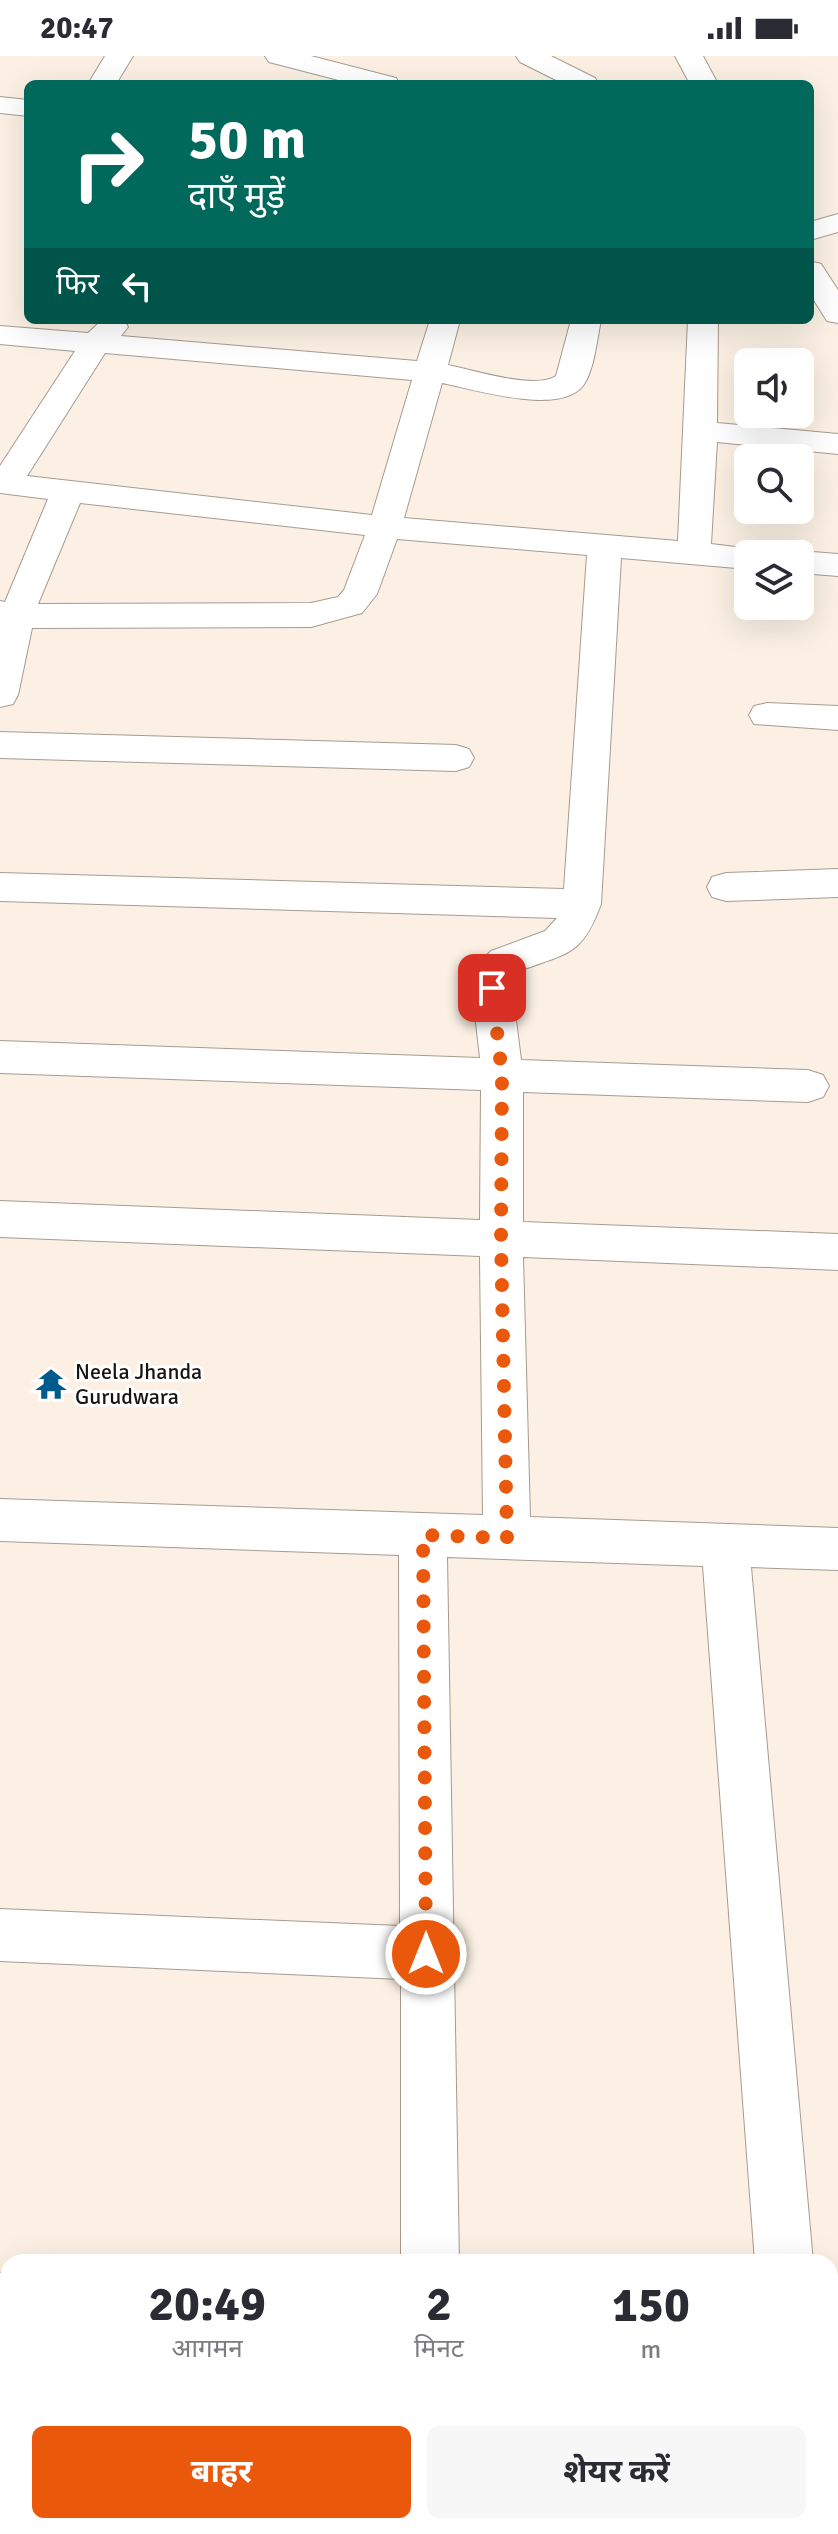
<!DOCTYPE html>
<html lang="hi">
<head>
<meta charset="utf-8">
<style>
	:root { --surface:#fff; --page:#f7f7f7; --text:#2b2b33; --muted:#7c7c81; --accent:#ea580c }
	body { margin:0; font-family:Signika,"Noto Sans Devanagari",sans-serif; background:var(--page); color:var(--text); height:100vh; display:flex; flex-direction:column; font-size:30px; white-space:nowrap }
	* { box-sizing:border-box; margin:0 }
	p { font-size:26px; color:var(--muted) }
	.icon { flex:none; width:44px; height:44px; fill:none; stroke:currentColor; stroke-width:2; stroke-linecap:round; stroke-linejoin:round }
	.map { position:relative; flex:1; overflow:hidden }
	.sheet { position:absolute; left:0px; top:2198px; width:838px; height:280px; display:flex; flex-direction:column; background:var(--surface); border-radius:24px 24px 0 0; box-shadow:0 8px 32px #0002 }
	.sheet>* { flex:none }
	.banner { position:absolute; left:24px; top:24px; width:790px; height:244px; border-radius:12px; box-shadow:0 8px 32px #0002; background:#00695c; color:#fff; overflow:hidden }
	.buttons { position:absolute; left:734px; top:292px; display:grid; gap:16px }
	.buttons a { display:grid; place-items:center; width:80px; height:80px; border-radius:12px; background:var(--surface); box-shadow:0 8px 32px #0002; font-size:40px }
	.pin { position:absolute; display:grid; place-items:center; width:68px; height:68px; color:#fff; margin:-34px; border-radius:16px; box-shadow:0 4px 12px #0006 }
	.me { position:absolute; width:88px; margin:-44px; rotate:0deg; stroke-linejoin:round; filter:drop-shadow(0 0 6px #0008) }
	.turn { display:flex; align-items:center; gap:28px; height:168px; padding:0 32px; font-size:36px }
	.turn .icon { width:104px; height:104px; stroke-width:2.5 }
	.turn b { display:block; font-size:56px; line-height:68px }
	.then { display:flex; align-items:center; height:76px; padding:0 32px; background:#0003; gap:16px; font-size:30px }
	.eta { display:flex; justify-content:space-evenly; align-items:center; height:136px; text-align:center }
	.eta b { font-size:48px; font-weight:700; line-height:56px }
	.primary-button { display:flex; gap:16px; margin-top:auto; padding:16px 32px }
	.primary-button a { flex:1; height:92px; border-radius:12px; background:var(--accent); color:#fff; font-size:32px; font-weight:700; line-height:92px; text-align:center }
	.primary-button a+a { background:var(--page); color:var(--text) }
	.status { display:flex; justify-content:space-between; align-items:center; height:56px; padding:0 40px; background:var(--surface); direction:ltr }
	.status svg { height:22px; fill:currentColor }
	.map>svg:first-child { display:block }
	.lines { fill:none; stroke-linecap:round; stroke-linejoin:round }
	.minor-casing { stroke:#a69b8f; stroke-width:2 }
	.minor { fill:#fff; fill-rule:evenodd }
	.route { stroke:#ea580c; stroke-width:14; stroke-dasharray:0 25.2 }
	.labels { text-anchor:middle; stroke-width:6; stroke-linejoin:round; paint-order:stroke }
	.poi-label { font-size:22px; fill:#191511; stroke:#fff; text-anchor:start }
</style>
</head>
<body>
<div class="status"><b>20:47</b><svg viewBox="0 0 49 12"><path d="M0 12V9h3v3zM5 12V6h3v6zM10 12V3h3v9zM15 12V0h3v12zM26 1h20v11H26zM47 4h2v5h-2z"/></svg></div>
<div class="map">
<svg width="838" height="2478" viewBox="0 0 838 2478">
	<rect width="100%" height="100%" fill="#fbf0e3"/>
	<g class="lines">
		<defs>
			<g id="minor">
				<polygon points="105,0 133,0 116,28 88,28"/>
				<polygon points="265,0 311,0 396,22 400,28 354,28 269,6"/>
				<polygon points="516,0 551,0 595,22 599,28 564,28 520,6"/>
				<polygon points="675,0 703,0 718,28 690,28"/>
				<polygon points="0,41 28,44 28,60 0,57"/>
				<polygon points="838,158 838,176 810,184 810,166"/>
				<polygon points="810,205 821,208 838,234 838,267 827,265 810,238"/>
				<path d="M102,264H124L128,271L121,280L417,305L430,264H460L448,309C473,314 535,334 556,320L571,264H601C597,283 595,308 586,325C567,363 474,333 442,327L404,462L678,485L688,264H718L717,367L838,378V398L717,386L711,488L760,494L762,498H748V513L621,502L601,848C582,900 568,897 519,915L512,932L521,1004L808,1014L823,1019L829,1030L823,1041L808,1046L523,1036V1166L838,1178V1214L523,1201L530,1461L838,1472V1514L751,1511L813,2206H755L703,1510L447,1501L459,2206H401V1923L0,1905V1853L400,1870L399,1499L0,1485V1443L483,1459L480,1200L0,1181V1145L480,1164L481,1034L0,1017V985L480,1002L472,932L481,905L491,895L545,875L557,862L0,845V817L564,833L587,499L397,483L377,538L362,557L311,571L32,572L18,639L13,648L0,651V545L5,546L48,443L0,437V410L75,295L0,288V270L88,277ZM105,297L412,324L372,459L27,420ZM80,447L365,479L344,534L338,541L311,547L38,548Z"/>
				<polygon points="800,495 838,498 838,520 800,517 800,498 789,498"/>
				<polygon points="767,647 838,650 838,674 754,668 749,659 754,650"/>
				<polygon points="0,676 456,689 469,693 474,702 469,711 456,715 0,702"/>
				<polygon points="838,813 838,841 726,845 712,841 707,831 712,821 726,817"/>
				<polygon points="8,2216 8,2274 0,2275 0,2217"/>
				<polygon points="830,2457 836,2478 776,2478 775,2470 830,2470"/>
				<polygon points="20,2470 80,2470 79,2478 19,2478"/>
				<rect x="402" y="2470" width="60" height="8"/>
			</g>
		</defs>
		<use href="#minor" class="minor-casing"/>
		<use href="#minor" class="minor"/>
	</g>
	<g class="lines">
		<polyline class="route" points="426,1898 423,1479 507,1482 501,1184 502,1019 492,932"/>
	</g>
	<defs>
		<symbol id="temple-bare" viewBox="-9 -9 18 18"><path d="M0-6L5-2H3V0L6.5 2.5H4V6H1.5V3h-3V6H-4V2.5H-6.5L-3 0V-2H-5Z" fill="#005b8c" stroke="#fff" stroke-width="2.5" paint-order="stroke"/></symbol>
	</defs>
	<g fill-rule="evenodd">
		<use href="#temple-bare" x="29" y="1306" width="44" height="44"/>
	</g>
	<g class="labels">
		<g class="poi-label">
			<text x="75" y="1323">Neela Jhanda<tspan x="75" dy="25">Gurudwara</tspan></text>
		</g>
	</g>
</svg>
<div class="buttons">
<a><svg class="icon" aria-label="sound" viewBox="0 0 24 24"><path d="M4 9h4l5-4v14l-5-4H4zM17 9q2 3 0 6"/></svg></a>
<a><svg class="icon" aria-label="search" viewBox="0 0 24 24"><circle cx="10" cy="10" r="6"/><path d="M15 15l6 6"/></svg></a>
<a><svg class="icon" aria-label="layers" viewBox="0 0 24 24"><path d="M12 4l9 5-9 5-9-5zM3 14l9 5 9-5"/></svg></a>
</div>
<div class="pin" style="left:492px;top:932px;background:#d93025"><svg class="icon" aria-label="arrive" viewBox="0 0 24 24"><path d="M6 21V4h12l-3 4 3 4H6"/></svg></div>
<svg class="me" style="left:426px;top:1898px" viewBox="-20 -20 40 40"><circle r="17" fill="#ea580c" stroke="#fff" stroke-width="3"/><path d="M0-11L8 9 0 5-8 9z" fill="#fff"/></svg>
<div class="banner">
<div class="turn"><svg class="icon" aria-label="right" viewBox="0 0 24 24"><path d="M7 20v-9h11M14 6l5 5-5 5"/></svg><div><b>50 m</b>दाएँ मुड़ें</div></div>
<div class="then">फिर<svg class="icon" aria-label="left" viewBox="0 0 24 24"><path d="M17 20v-9H6M10 6l-5 5 5 5"/></svg></div>
</div>
<section class="sheet">
<div class="eta">
<div><b>20:49</b><p>आगमन</p></div>
<div><b>2</b><p>मिनट</p></div>
<div><b>150</b><p>m</p></div>
</div>
<div class="primary-button"><a>बाहर</a><a>शेयर करें</a></div>
</section>
</div>
</body>
</html>
